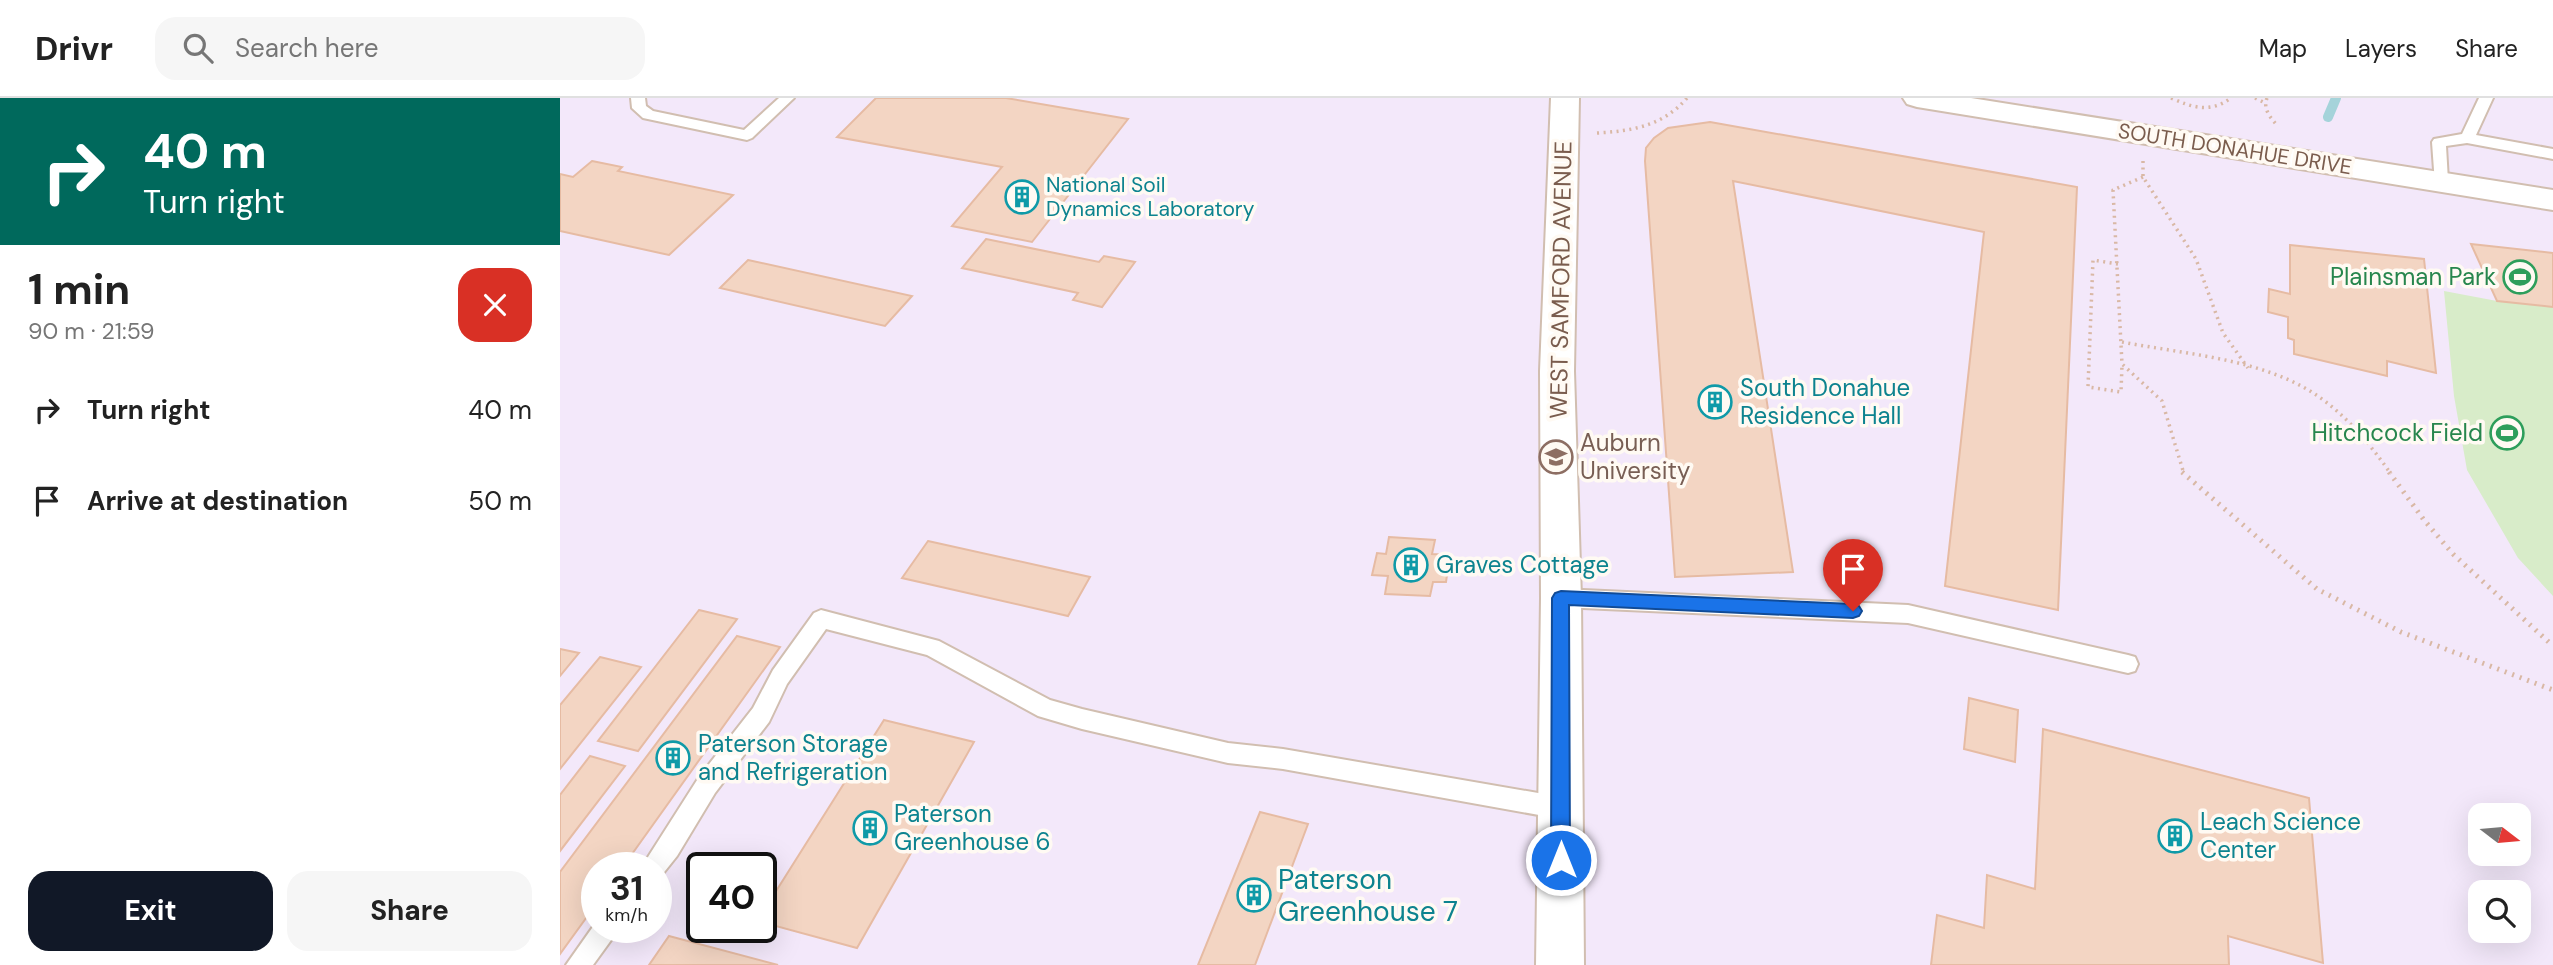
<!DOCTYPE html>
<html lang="en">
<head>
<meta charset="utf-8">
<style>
	:root { --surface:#fff; --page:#f6f6f6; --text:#222; --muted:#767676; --line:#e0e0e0; --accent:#111827 }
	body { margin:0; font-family:"DM Sans",sans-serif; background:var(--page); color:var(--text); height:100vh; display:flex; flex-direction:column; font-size:26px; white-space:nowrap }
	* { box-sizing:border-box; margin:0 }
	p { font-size:23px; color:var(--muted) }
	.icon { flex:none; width:38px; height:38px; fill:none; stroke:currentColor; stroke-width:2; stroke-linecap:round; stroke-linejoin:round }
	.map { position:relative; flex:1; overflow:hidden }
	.drawer { display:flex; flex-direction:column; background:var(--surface); width:560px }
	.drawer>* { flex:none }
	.top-card { background:#00695c; color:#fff; overflow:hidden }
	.needle { width:46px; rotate:106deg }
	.buttons { position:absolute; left:1908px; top:705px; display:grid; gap:14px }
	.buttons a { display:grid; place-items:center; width:63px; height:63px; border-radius:14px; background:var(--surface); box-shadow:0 7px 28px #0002; font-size:35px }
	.speed { position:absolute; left:21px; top:754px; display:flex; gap:14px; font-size:35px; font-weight:700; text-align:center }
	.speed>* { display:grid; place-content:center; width:91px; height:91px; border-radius:50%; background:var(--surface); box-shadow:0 7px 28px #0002; line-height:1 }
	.speed small { font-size:18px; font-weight:400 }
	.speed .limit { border:4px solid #111; border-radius:10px; background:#fff; color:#111 }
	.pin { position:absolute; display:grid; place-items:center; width:60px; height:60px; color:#fff; margin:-72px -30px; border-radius:50% 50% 50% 0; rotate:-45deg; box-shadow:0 0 7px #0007 }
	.pin .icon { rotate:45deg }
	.me { position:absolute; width:77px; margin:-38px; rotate:0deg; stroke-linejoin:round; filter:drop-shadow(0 0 5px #0008) }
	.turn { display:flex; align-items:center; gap:24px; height:147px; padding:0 28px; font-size:32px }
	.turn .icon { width:91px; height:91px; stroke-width:2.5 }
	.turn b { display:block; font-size:49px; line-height:60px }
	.round { display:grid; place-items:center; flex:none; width:74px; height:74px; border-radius:21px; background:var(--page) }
	.summary { display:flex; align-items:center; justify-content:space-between; height:119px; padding:0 28px }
	h1 { font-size:42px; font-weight:700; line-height:52px }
	.button { display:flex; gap:14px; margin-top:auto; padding:14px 28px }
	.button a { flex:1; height:80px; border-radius:21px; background:var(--accent); color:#fff; font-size:28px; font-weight:700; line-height:80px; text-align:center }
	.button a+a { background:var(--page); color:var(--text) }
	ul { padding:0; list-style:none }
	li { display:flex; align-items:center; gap:21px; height:91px; padding:0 28px }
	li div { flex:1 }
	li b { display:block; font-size:26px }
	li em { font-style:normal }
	header { display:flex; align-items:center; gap:42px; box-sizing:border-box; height:98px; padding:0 35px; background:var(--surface); border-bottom:2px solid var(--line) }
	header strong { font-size:33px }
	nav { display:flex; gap:38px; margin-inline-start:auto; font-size:24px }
	.search { width:490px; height:63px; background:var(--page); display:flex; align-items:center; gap:18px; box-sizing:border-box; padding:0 24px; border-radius:21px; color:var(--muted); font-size:26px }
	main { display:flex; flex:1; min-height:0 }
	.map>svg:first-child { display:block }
	.education { fill:#f3e8fa; fill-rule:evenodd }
	.green { fill:#d8ecc9 }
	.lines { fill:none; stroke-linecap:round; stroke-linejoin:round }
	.stream { stroke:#a5d3da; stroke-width:10 }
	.building { fill:#f3d5c3; stroke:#e6bba3; stroke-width:2 }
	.service-casing { stroke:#d1beb0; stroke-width:4 }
	.tertiary-casing { stroke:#d1beb0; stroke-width:4 }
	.path-far1 { stroke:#d9b8a5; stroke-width:3.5; stroke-dasharray:2 4.5; stroke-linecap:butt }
	.path { stroke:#d9b8a5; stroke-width:5; stroke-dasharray:2 6; stroke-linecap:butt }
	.service { fill:#fff; fill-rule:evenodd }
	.tertiary { fill:#fff; fill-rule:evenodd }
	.route { fill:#1a73e8; stroke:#114b97; stroke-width:2 }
	.labels { text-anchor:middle; stroke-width:7; stroke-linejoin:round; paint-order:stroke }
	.far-street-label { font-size:21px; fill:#7a5c4d; stroke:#fffaf3 }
	.far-culture-label { font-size:21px; fill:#0d838f; stroke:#fffaf3; text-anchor:start }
	.leisure-label { font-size:24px; fill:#27864d; stroke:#fffaf3; text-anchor:end }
	.street-label { font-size:24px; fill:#7a5c4d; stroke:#fffaf3 }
	.culture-label { font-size:24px; fill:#0d838f; stroke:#fffaf3; text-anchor:start }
	.education-label { font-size:24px; fill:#785e54; stroke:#fffaf3; text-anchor:start }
	.near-culture-label { font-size:28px; fill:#0d838f; stroke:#fffaf3; text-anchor:start }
</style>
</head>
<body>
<header>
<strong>Drivr</strong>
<div class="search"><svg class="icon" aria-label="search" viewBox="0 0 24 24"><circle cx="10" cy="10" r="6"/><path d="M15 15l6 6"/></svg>Search here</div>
<nav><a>Map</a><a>Layers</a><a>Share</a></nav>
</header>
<main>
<section class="drawer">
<div class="top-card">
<div class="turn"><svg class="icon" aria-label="right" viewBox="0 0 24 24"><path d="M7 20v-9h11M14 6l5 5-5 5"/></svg><div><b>40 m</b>Turn right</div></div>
</div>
<div class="summary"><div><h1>1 min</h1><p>90 m · 21:59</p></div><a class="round" style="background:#d93025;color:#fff"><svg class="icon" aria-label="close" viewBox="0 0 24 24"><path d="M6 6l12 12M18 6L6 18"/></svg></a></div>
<ul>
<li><svg class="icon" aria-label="right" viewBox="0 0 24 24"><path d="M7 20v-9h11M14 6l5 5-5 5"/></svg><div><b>Turn right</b></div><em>40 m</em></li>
<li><svg class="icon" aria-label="arrive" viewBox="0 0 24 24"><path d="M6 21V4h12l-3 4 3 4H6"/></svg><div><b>Arrive at destination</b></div><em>50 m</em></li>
</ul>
<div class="button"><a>Exit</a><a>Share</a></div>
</section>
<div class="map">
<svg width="1993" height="867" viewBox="0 0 1993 867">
	<rect width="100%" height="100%" fill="#fdf6ec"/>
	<path class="education" d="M0,0H1993V867H0ZM1920,718H1958V756H1920ZM37,770H96V830H37ZM142,770H201V830H142ZM1920,794H1958V833H1920Z"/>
	<polygon class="green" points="1884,193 1937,203 1993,209 1993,498 1958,460 1907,372 1894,298"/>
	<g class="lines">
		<polyline class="stream" points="1768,19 1776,0"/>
	</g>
	<g class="building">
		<polygon points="316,0 446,0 568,21 472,144 392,128 442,69 277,39"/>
		<polygon points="1150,24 1517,89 1498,512 1385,488 1424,134 1173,83 1233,474 1115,479 1085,63 1086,50 1094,40 1108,30"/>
		<polygon points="32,63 62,69 58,73 173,97 109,157 0,133 0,76 13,79"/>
		<polygon points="426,141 539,164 544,158 575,164 542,209 513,202 518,195 402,170"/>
		<polygon points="1911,146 1993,155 1993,209 1937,203"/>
		<polygon points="1730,147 1864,161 1876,275 1827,263 1827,278 1734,256 1734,242 1728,240 1728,219 1708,214 1709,191 1730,196"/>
		<polygon points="188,162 352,198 325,228 160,190"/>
		<polygon points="829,439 875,442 872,456 890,457 886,484 873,484 870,498 825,496 828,478 812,477 817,455 826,456"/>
		<polygon points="368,443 530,479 508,518 342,480"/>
		<polygon points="139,512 177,521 78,653 38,643"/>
		<polygon points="177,538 220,549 62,770 37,770 37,805 0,856 0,774"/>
		<polygon points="0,551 19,555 0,578"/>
		<polygon points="40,559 81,569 0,671 0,607"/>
		<polygon points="1409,600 1458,612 1455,664 1404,651"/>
		<polygon points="324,622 414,644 297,850 201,824 201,817"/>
		<polygon points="1483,631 1749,700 1763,865 1668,838 1669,867 1371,867 1377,817 1424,830 1427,777 1475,791"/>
		<polygon points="30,658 65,668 0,753 0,697"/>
		<polygon points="700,714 748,726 695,867 638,867"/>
		<polygon points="109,838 218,867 89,867"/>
	</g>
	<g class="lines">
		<defs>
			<g id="service">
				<polygon points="71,0 85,0 86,8 93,13 184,32 219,0 234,0 192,40 187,42 83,20 72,10"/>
				<polygon points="1919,0 1933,0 1916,37 1993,51 1993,61 1907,45 1886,48 1888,83 1885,86 1875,86 1872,44 1874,41 1902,36"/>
				<polygon points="1001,491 1348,507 1568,557 1575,559 1578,566 1575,573 1568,575 1348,525 1001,509 994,506 991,500 994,494"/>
				<polygon points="261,512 379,543 490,602 522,611 668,645 723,651 1001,699 1009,702 1012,710 1009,718 1001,721 723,671 668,665 522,631 478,618 367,557 266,531 227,586 209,624 155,695 117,758 101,778 96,780 96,770 81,770 139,679 193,610 213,572 254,515"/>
				<polygon points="37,823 37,830 58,830 54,838 33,867 6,867"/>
			</g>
			<g id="tertiary">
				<polygon points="991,0 1019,0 1014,273 1021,500 1024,867 976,867 981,500 980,273"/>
				<polygon points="1343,0 1411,0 1993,92 1993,112 1357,9 1347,6"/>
			</g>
		</defs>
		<use href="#service" class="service-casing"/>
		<use href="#tertiary" class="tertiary-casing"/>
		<g class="path-far1">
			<path d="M1611,0C1633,10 1651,15 1671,0"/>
			<polyline points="1695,0 1705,5"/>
			<path d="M1707,0C1703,10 1709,18 1716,26"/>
			<path d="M1037,35C1072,33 1103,28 1127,0"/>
			<polyline points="1583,63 1583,79 1636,161 1663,235 1688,270"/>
			<polyline points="1583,79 1553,92 1562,266 1602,303 1624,376"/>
			<polyline points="1558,166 1533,162 1528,289 1561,294 1562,267"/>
			<path d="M1562,244C1629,257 1711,261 1766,304C1792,324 1812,349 1831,376"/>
		</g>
		<g class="path">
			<polyline points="1622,374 1757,491 1841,534 1993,592"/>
			<polyline points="1829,374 1864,422 1893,456 1993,548"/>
		</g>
		<use href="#service" class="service"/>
		<use href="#tertiary" class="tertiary"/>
	</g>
	<polygon class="route" points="1001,493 1293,506 1299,508 1302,513 1299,518 1293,520 1009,507 1010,762 1007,769 1001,772 994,769 991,762 992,500 995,495"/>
	<defs>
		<symbol id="building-ring" viewBox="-11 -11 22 22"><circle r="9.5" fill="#fffaf3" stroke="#0f9aa8" stroke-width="1.5"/><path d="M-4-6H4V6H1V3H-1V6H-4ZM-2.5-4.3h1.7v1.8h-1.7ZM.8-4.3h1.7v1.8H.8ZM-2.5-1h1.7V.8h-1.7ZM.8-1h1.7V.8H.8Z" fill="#0f9aa8"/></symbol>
		<symbol id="stadium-ring" viewBox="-11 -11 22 22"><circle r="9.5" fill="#fffaf3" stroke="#2e9e5b" stroke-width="1.5"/><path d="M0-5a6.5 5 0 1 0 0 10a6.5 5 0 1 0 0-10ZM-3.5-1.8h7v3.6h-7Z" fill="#2e9e5b"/></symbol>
		<symbol id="university-ring" viewBox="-11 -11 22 22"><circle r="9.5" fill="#fffaf3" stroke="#8d6e63" stroke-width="1.5"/><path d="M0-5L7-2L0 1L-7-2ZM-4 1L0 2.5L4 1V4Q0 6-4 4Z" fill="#8d6e63"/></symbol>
	</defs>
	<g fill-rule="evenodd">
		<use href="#building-ring" x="443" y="80" width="38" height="38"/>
		<use href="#stadium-ring" x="1941" y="160" width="38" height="38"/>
		<use href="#building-ring" x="1136" y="285" width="38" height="38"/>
		<use href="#stadium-ring" x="1928" y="316" width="38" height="38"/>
		<use href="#university-ring" x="977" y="340" width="38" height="38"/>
		<use href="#building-ring" x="832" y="448" width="38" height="38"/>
		<use href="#building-ring" x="94" y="641" width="38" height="38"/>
		<use href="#building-ring" x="291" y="711" width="38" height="38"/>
		<use href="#building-ring" x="1596" y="719" width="38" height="38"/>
		<use href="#building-ring" x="675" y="778" width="38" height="38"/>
	</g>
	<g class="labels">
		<g class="far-street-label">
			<text transform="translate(1675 51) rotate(9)" y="7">SOUTH DONAHUE DRIVE</text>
		</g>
		<g class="far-culture-label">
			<text x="486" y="94">National Soil<tspan x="486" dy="24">Dynamics Laboratory</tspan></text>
		</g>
		<g class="leisure-label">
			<text x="1936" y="187">Plainsman Park</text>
			<text x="1923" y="343">Hitchcock Field</text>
		</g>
		<g class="street-label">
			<text transform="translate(1001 182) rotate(-89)" y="8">WEST SAMFORD AVENUE</text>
		</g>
		<g class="culture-label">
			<text x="1180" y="298">South Donahue<tspan x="1180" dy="28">Residence Hall</tspan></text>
			<text x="876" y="475">Graves Cottage</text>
			<text x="138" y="654">Paterson Storage<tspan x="138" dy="28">and Refrigeration</tspan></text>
			<text x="334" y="724">Paterson<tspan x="334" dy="28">Greenhouse 6</tspan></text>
			<text x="1640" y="732">Leach Science<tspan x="1640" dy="28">Center</tspan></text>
		</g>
		<g class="education-label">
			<text x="1020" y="353">Auburn<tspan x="1020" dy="28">University</tspan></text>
		</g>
		<g class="near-culture-label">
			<text x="718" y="791">Paterson<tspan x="718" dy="32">Greenhouse 7</tspan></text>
		</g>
	</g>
</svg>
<div class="buttons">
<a><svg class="needle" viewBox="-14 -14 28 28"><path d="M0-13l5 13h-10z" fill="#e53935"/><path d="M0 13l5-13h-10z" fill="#767676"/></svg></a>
<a><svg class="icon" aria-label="search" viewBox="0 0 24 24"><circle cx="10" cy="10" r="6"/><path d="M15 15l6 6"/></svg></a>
</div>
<div class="speed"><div>31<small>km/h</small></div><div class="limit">40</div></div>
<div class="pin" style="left:1293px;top:513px;background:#d93025"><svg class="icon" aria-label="arrive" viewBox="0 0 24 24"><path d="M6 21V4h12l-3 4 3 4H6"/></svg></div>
<svg class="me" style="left:1001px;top:762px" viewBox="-20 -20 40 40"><circle r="17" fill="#1a73e8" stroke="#fff" stroke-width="3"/><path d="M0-11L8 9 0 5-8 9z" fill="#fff"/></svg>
</div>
</main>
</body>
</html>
